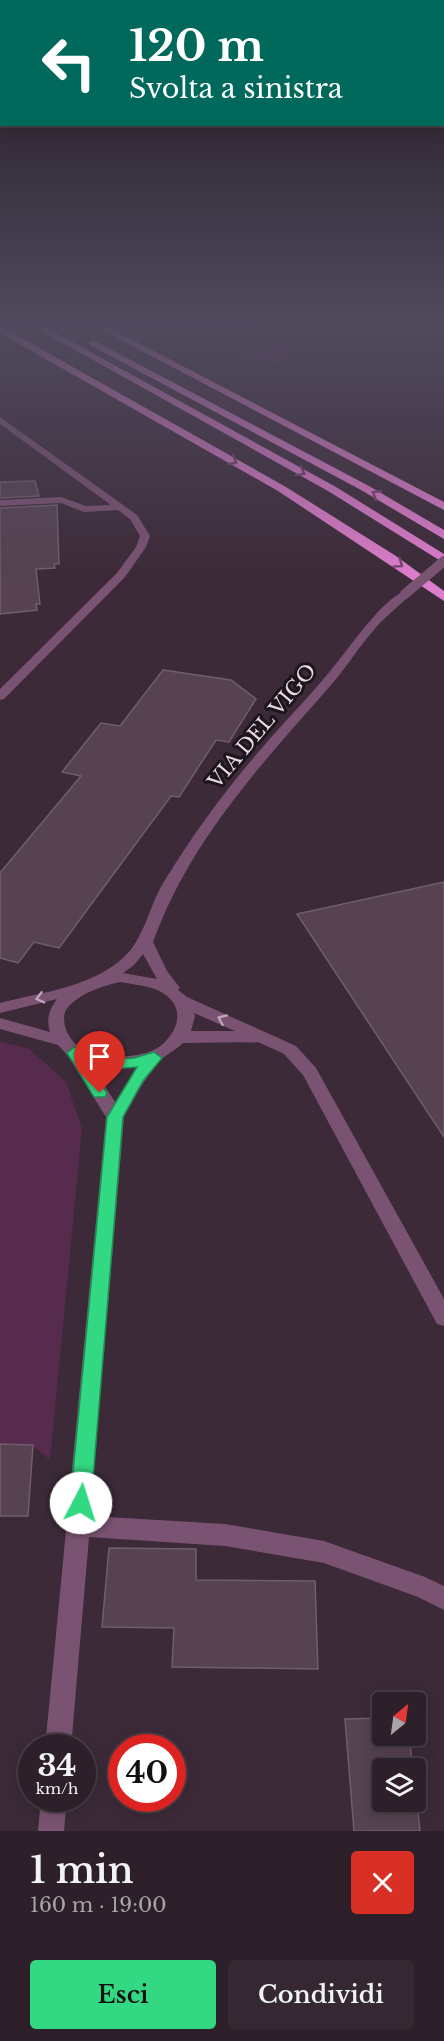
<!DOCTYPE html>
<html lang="it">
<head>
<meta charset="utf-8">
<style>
	:root { --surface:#2d202a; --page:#352832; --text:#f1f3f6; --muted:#a7a3a8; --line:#483e47; --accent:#32d882 }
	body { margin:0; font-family:"Libre Baskerville",serif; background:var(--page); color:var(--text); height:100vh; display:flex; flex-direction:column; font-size:22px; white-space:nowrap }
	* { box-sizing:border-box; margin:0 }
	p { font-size:20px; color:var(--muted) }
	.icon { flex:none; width:33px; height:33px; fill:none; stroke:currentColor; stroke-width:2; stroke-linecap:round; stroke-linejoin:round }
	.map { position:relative; height:1831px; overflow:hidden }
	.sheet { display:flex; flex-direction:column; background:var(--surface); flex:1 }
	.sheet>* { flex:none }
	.guide { position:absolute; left:0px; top:0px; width:444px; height:126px; box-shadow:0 3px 15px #0003,0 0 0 2px var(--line); background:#00695c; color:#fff; overflow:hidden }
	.needle { width:39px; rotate:29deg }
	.buttons { position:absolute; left:372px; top:1692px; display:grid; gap:12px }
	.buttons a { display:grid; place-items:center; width:54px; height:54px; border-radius:6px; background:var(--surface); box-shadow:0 3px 15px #0003,0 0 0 2px var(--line); font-size:30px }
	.speed { position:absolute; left:18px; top:1734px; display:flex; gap:12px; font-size:30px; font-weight:700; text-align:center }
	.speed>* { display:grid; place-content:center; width:78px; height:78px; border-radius:50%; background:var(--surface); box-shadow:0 3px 15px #0003,0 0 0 2px var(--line); line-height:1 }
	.speed small { font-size:15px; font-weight:400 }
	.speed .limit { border:9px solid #d22; background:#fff; color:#111 }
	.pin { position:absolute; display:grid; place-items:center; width:51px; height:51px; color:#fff; margin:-62px -26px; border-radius:50% 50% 50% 0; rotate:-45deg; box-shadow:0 0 6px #0007 }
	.pin .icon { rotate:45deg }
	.me { position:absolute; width:66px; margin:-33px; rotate:5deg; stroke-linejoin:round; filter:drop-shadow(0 0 4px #0008) }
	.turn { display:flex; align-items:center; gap:21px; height:126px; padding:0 30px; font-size:27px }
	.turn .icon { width:78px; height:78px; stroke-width:2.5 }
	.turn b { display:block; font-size:42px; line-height:51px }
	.round { display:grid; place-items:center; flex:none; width:63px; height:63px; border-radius:6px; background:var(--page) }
	.headline { display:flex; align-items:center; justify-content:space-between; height:102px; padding:0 30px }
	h1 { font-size:36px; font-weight:600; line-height:45px }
	.button { display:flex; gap:12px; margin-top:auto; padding:12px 30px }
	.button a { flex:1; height:69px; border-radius:6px; background:var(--accent); color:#111; font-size:24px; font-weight:600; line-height:69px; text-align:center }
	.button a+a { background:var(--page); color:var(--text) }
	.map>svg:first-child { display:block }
	.green { fill:#562b4e }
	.building { fill:#564251; stroke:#725d6d; stroke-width:1.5 }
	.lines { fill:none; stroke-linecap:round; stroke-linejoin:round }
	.minor { fill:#7b5372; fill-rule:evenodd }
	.highway { fill:#df7dcc; fill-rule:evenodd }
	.minor-bridge { stroke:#7b5372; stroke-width:10 }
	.oneway { stroke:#75446b }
	.oneway2 { stroke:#bca4b6 }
	.route { fill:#32d882; stroke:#208c54; stroke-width:1.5 }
	.labels { text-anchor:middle; stroke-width:6; stroke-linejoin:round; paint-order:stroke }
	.street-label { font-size:20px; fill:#e7dae3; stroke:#1e151c }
</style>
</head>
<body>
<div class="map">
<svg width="444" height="1831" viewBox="0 0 444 1831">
	<rect width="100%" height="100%" fill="#3c2a38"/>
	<g class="green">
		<polygon points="261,341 294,344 279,363 245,360"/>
		<polygon points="0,1042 28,1048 66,1082 82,1129 50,1460 32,1445 0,1444"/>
	</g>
	<g class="building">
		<polygon points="35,481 39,496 0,498 0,482"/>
		<polygon points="57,505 59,564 54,564 55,568 36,569 40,604 36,604 37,610 0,614 0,508"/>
		<polygon points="163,670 231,680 256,699 229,742 216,740 179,797 171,796 59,948 34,942 18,963 0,958 0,873 81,776 62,772 101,723 120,726"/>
		<polygon points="444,882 444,1137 297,914"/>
		<polygon points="0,1444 33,1445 28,1516 0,1516"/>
		<polygon points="109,1548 196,1549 196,1580 315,1581 318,1669 172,1667 174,1628 102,1627"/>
		<polygon points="382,1718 382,1736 409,1736 413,1768 382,1768 382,1802 416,1802 416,1793 420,1831 354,1831 345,1719"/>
	</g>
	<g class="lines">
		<g class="minor">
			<polygon points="0,417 137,515 150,536 146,547 125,577 4,699 0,700 0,689 117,573 136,547 140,536 130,519 118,510 84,512 61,503 0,506 0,500 61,497 86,506 111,505 0,424"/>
			<path d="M405,591L410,594L409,596C397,608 383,618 373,631C358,648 346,668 331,685C260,766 190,840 153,942L167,971L180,988L178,990L187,997L296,1046L316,1068L444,1299V1326L437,1324L303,1075L284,1054L258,1042L183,1043C176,1050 167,1054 161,1060C145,1077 135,1097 124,1117L90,1516L225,1524L324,1541L425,1577L444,1586V1610L418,1597L324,1563L225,1546L89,1537L71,1748H45L106,1117L68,1056L58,1045L0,1029V1018L50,1032C46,1018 49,1010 57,999L0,1013V1003C42,992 88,988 122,959C145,939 149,905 165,880C194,833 226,789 262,748C284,722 309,697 331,670C347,651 383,598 405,591ZM143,954L157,979L123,973L134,965ZM120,982C130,984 142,985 152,988C182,998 185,1023 163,1044C154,1052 140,1055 129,1056C104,1058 72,1054 65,1026C63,1018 64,1010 70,1005C83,992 103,986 120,982ZM194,1013L235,1031H191L195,1016ZM90,1063L113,1069L137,1067L115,1102Z"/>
			<polygon points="41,1798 67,1798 64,1831 38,1831"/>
		</g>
		<g class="highway">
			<polygon points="25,322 36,322 336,487 444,554 444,563 328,491"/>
			<polygon points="87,322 98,322 444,502 444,510"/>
			<polygon points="0,326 286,487 396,556 444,591 444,601 278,491 0,333"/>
			<polygon points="93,340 369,486 444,530 444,539 361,490 90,345 88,343"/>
		</g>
		<polyline class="minor-bridge" points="405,594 444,561"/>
	</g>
	<defs><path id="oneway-chevron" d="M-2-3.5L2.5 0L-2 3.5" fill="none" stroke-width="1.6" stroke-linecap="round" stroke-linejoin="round" transform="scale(1.5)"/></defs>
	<g class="oneway">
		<use href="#oneway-chevron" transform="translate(233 461) rotate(30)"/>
		<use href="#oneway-chevron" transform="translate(301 472) rotate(29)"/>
		<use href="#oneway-chevron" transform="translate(376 494) rotate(-150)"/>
		<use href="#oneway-chevron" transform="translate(399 564) rotate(35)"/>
	</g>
	<g class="oneway2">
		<use href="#oneway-chevron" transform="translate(40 998) rotate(166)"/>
		<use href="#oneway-chevron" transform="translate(222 1019) rotate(-156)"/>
	</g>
	<linearGradient id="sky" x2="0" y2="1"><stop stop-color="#21171f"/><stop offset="0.56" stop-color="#504a5e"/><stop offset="1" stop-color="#504a5e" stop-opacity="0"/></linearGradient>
	<rect width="444" height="579" fill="url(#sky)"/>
	<polygon class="route" points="74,1047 112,1059 134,1058 154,1052 162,1058 143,1081 123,1117 91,1503 88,1510 81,1513 73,1510 70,1503 107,1117 137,1067 112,1069 90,1065 107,1093 105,1097 94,1097 67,1053"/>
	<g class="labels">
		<g class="street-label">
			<text transform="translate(262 726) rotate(-50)" y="7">VIA DEL VIGO</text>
		</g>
	</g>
</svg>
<div class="buttons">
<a><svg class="needle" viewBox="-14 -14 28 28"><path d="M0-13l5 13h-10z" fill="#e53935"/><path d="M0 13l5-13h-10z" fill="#a7a3a8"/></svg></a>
<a><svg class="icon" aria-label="layers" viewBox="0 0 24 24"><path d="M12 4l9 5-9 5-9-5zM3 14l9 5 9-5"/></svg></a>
</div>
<div class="speed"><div>34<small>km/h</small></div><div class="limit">40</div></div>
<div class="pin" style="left:100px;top:1093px;background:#d93025"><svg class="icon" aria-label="arrive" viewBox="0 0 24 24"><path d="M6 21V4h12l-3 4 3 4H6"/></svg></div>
<svg class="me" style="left:81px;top:1503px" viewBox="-20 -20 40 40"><circle r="19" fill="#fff"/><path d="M0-13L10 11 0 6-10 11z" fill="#32d882"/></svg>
<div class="guide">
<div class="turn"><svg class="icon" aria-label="left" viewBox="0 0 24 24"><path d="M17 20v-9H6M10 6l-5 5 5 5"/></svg><div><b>120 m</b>Svolta a sinistra</div></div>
</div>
</div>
<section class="sheet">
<div class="headline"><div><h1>1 min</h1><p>160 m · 19:00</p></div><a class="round" style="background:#d93025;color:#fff"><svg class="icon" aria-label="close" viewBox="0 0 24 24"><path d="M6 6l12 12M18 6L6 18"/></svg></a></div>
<div class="button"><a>Esci</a><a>Condividi</a></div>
</section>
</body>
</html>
